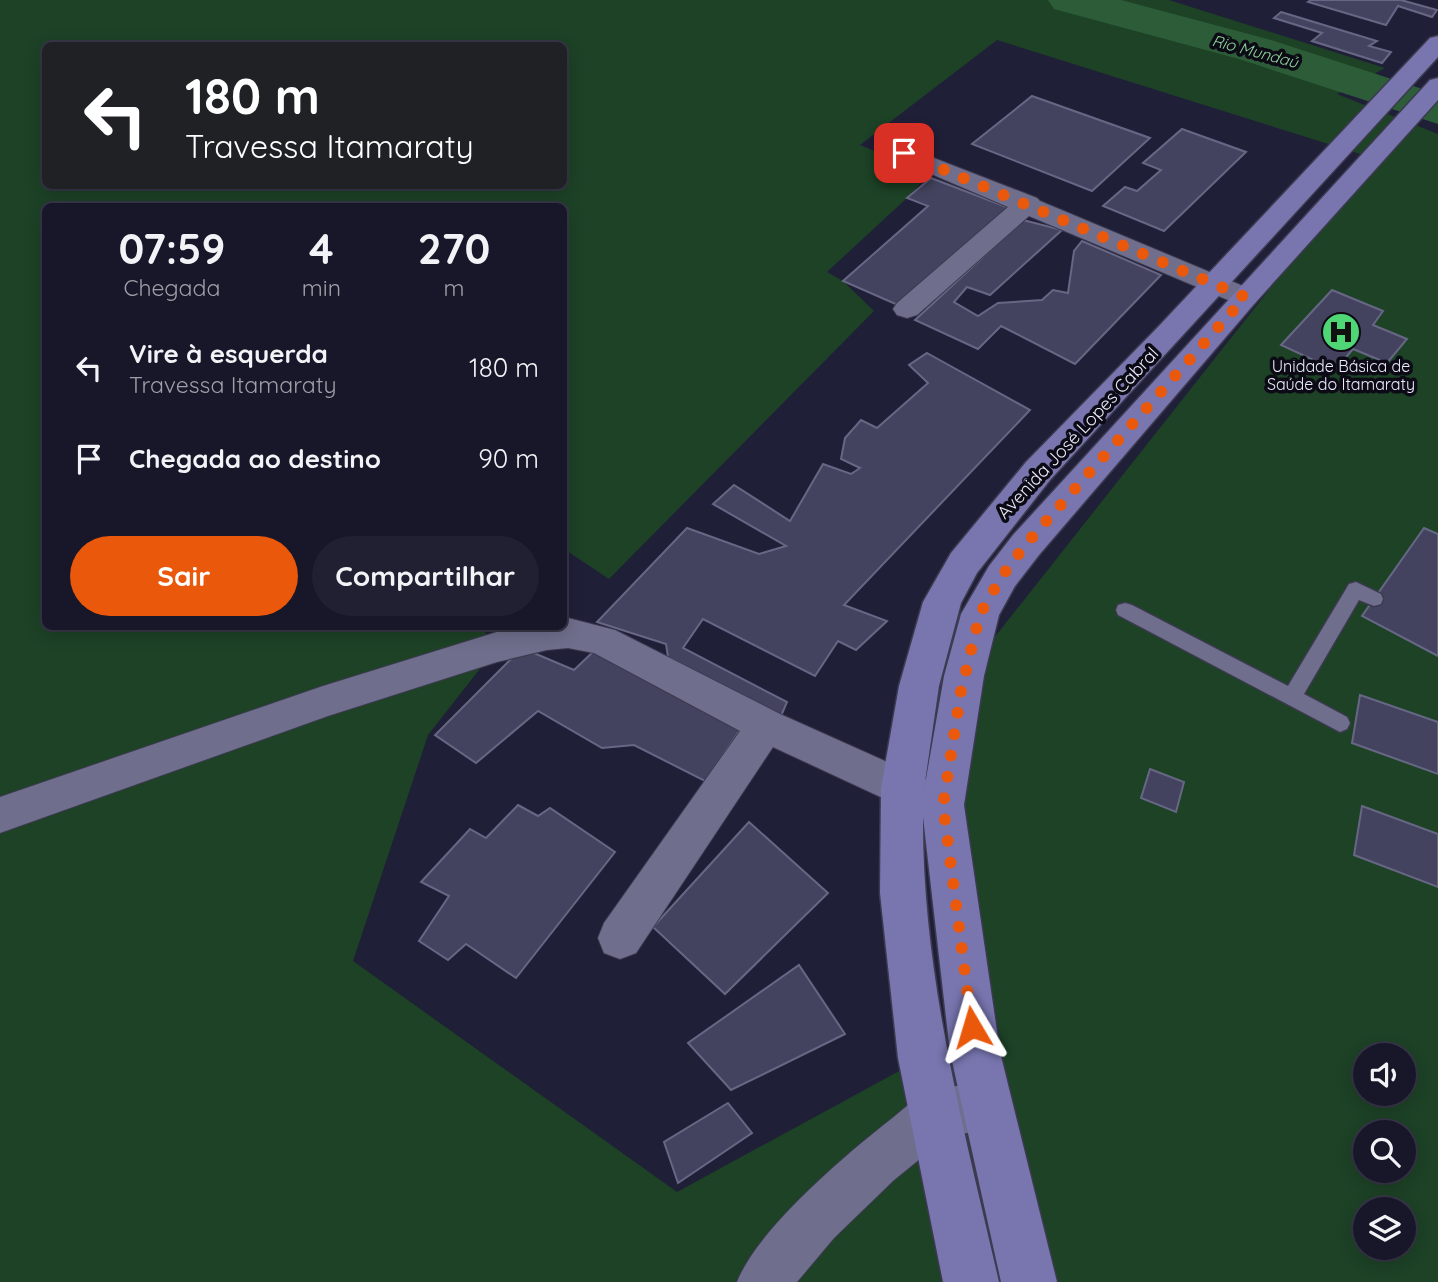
<!DOCTYPE html>
<html lang="pt">
<head>
<meta charset="utf-8">
<style>
	:root { --surface:#18172a; --page:#212032; --text:#f1f3f6; --muted:#9f9fa8; --line:#363647; --accent:#ea580c }
	body { margin:0; font-family:Quicksand,sans-serif; background:var(--page); color:var(--text); height:100vh; display:flex; flex-direction:column; font-size:26px; white-space:nowrap }
	* { box-sizing:border-box; margin:0 }
	p { font-size:23px; color:var(--muted) }
	.icon { flex:none; width:38px; height:38px; fill:none; stroke:currentColor; stroke-width:2; stroke-linecap:round; stroke-linejoin:round }
	.map { position:relative; flex:1; overflow:hidden }
	.side { position:absolute; left:42px; top:203px; width:525px; height:427px; display:flex; flex-direction:column; background:var(--surface); border-radius:10px; box-shadow:0 4px 18px #0003,0 0 0 2px var(--line) }
	.side>* { flex:none }
	.banner { position:absolute; left:42px; top:42px; width:525px; height:147px; border-radius:10px; box-shadow:0 4px 18px #0003,0 0 0 2px var(--line); background:#202124; color:#fff; overflow:hidden }
	.controls { position:absolute; left:1353px; top:1043px; display:grid; gap:14px }
	.controls a { display:grid; place-items:center; width:63px; height:63px; border-radius:50%; background:var(--surface); box-shadow:0 4px 18px #0003,0 0 0 2px var(--line); font-size:35px }
	.pin { position:absolute; display:grid; place-items:center; width:60px; height:60px; color:#fff; margin:-30px; border-radius:14px; box-shadow:0 4px 10px #0006 }
	.me { position:absolute; width:77px; margin:-38px; rotate:353deg; stroke-linejoin:round; filter:drop-shadow(0 0 5px #0008) }
	.turn { display:flex; align-items:center; gap:24px; height:147px; padding:0 28px; font-size:32px }
	.turn .icon { width:91px; height:91px; stroke-width:2.5 }
	.turn b { display:block; font-size:49px; line-height:60px }
	.eta { display:flex; justify-content:space-evenly; align-items:center; height:119px; text-align:center }
	.eta b { font-size:42px; font-weight:700; line-height:49px }
	.button { display:flex; gap:14px; margin-top:auto; padding:14px 28px }
	.button a { flex:1; height:80px; border-radius:42px; background:var(--accent); color:#fff; font-size:28px; font-weight:700; line-height:80px; text-align:center }
	.button a+a { background:var(--page); color:var(--text) }
	ul { padding:0; list-style:none }
	li { display:flex; align-items:center; gap:21px; height:91px; padding:0 28px }
	li div { flex:1 }
	li b { display:block; font-size:26px }
	li em { font-style:normal }
	.map>svg:first-child { display:block }
	.green { fill:#1d4226; fill-rule:evenodd }
	.lines { fill:none; stroke-linecap:round; stroke-linejoin:round }
	.river { fill:#2d5d38; fill-rule:evenodd }
	.building { fill:#44435f; stroke:#676785; stroke-width:2 }
	.lane-casing { stroke:#3c3a4f; stroke-width:3 }
	.street-casing { stroke:#3c3a4f; stroke-width:2 }
	.primary-casing { stroke:#3c3a4f; stroke-width:3 }
	.lane { fill:#6f6f8d; fill-rule:evenodd }
	.street { fill:#6f6f8d; fill-rule:evenodd }
	.primary { fill:#7875af; fill-rule:evenodd }
	.route { stroke:#ea580c; stroke-width:12; stroke-dasharray:0 21.6 }
	.labels { text-anchor:middle; stroke-width:7; stroke-linejoin:round; paint-order:stroke }
	.far-water-label { font-size:16px; font-style:italic; fill:#90d99e; stroke:#0b0a15 }
	.far-poi-label { font-size:16px; fill:#ececfd; stroke:#0b0a15 }
	.street-label { font-size:18px; fill:#ececfd; stroke:#0b0a15 }
</style>
</head>
<body>
<div class="map">
<svg width="1438" height="1282" viewBox="0 0 1438 1282">
	<rect width="100%" height="100%" fill="#201f38"/>
	<path class="green" d="M0,0H1169L1385,68L1337,94L1438,134V1282H0ZM997,40L1373,158L964,676L962,953L1001,1169L923,1058L677,1192L353,961L428,735L497,647L480,626H46V206H564V549L609,579L874,311L843,281L827,272L907,198L929,174L860,145ZM46,46H564V186H46ZM1365,1055H1404V1094H1365ZM1365,1132H1404V1171H1365ZM1365,1209H1404V1248H1365Z"/>
	<g class="lines">
		<polygon class="river" points="1048,0 1121,0 1271,40 1438,94 1438,124 1239,59 1054,9"/>
	</g>
	<g class="building">
		<polygon points="1311,0 1401,0 1437,10 1432,17 1398,6 1386,25 1308,2"/>
		<polygon points="1281,12 1377,41 1369,46 1391,52 1382,63 1312,41 1322,33 1274,18"/>
		<polygon points="1032,96 1150,138 1092,191 972,144"/>
		<polygon points="1182,129 1246,152 1164,231 1103,206 1125,187 1137,191 1161,170 1143,163"/>
		<polygon points="931,178 1012,209 907,309 843,281 928,206 907,198"/>
		<polygon points="1023,220 1062,230 990,295 967,287 954,302 978,316 998,303 1042,300 1053,290 1068,293 1074,251 1082,241 1161,275 1075,364 1001,326 978,349 915,320"/>
		<polygon points="1332,290 1383,311 1373,325 1407,339 1387,363 1353,349 1335,370 1281,345"/>
		<polygon points="927,353 1030,410 844,605 887,621 856,650 838,641 815,676 703,619 683,648 787,702 781,716 668,657 666,644 597,622 687,528 759,554 786,546 713,504 734,485 790,521 823,464 851,474 860,468 841,459 845,438 861,420 877,428 928,383 909,365"/>
		<polygon points="1424,528 1438,534 1438,656 1362,616"/>
		<polygon points="522,648 574,670 596,649 742,727 705,781 634,745 602,748 538,711 476,763 435,735"/>
		<polygon points="1360,695 1438,722 1438,774 1352,743"/>
		<polygon points="1150,769 1184,782 1176,812 1141,798"/>
		<polygon points="518,805 538,816 550,808 615,852 516,978 466,944 448,960 419,941 449,896 421,882 470,829 486,838"/>
		<polygon points="1362,806 1438,834 1438,887 1354,855"/>
		<polygon points="749,822 828,893 725,994 653,927"/>
		<polygon points="799,965 845,1034 731,1090 688,1043"/>
		<polygon points="728,1103 752,1133 678,1183 664,1142"/>
	</g>
	<g class="lines">
		<defs>
			<polygon id="lane" points="1356,582 1381,594 1383,599 1381,604 1374,606 1359,600 1304,694 1347,717 1350,723 1347,729 1340,732 1118,615 1116,610 1118,605 1125,603 1132,605 1288,686 1349,584"/>
			<g id="street">
				<polygon points="903,146 1037,198 1040,201 1255,291 1259,297 1255,303 1245,306 1235,303 1029,216 917,315 907,318 897,315 893,309 897,303 1008,207 894,158 891,153 894,148"/>
				<polygon points="568,618 615,630 780,714 943,787 949,800 943,813 929,818 915,813 773,747 636,953 620,959 604,953 598,938 604,923 740,731 594,653 568,648 547,650 497,662 328,716 0,833 0,797 323,686 497,632 521,626 564,626 564,619"/>
				<path d="M987,1081L1004,1088L1011,1105L1004,1122L987,1129L947,1137L894,1180L834,1238L797,1282H737C758,1229 844,1156 890,1120C899,1113 909,1103 920,1097C939,1087 965,1085 987,1081Z"/>
			</g>
			<path id="primary" d="M1438,36V57L1050,480L977,573L961,603L939,686L923,796L944,676L961,614L989,566L1013,535L1430,80L1438,78V100L1255,303L1039,555L1015,586L999,615L984,676L964,805L1000,1052L1057,1282H1001L950,1052L923,817C922,974 964,1129 999,1282H943L898,1058L880,893L881,788L899,686L923,602L951,553L1026,462L1158,327L1430,38Z"/>
		</defs>
		<use href="#lane" class="lane-casing"/>
		<use href="#street" class="street-casing"/>
		<use href="#primary" class="primary-casing"/>
		<use href="#lane" class="lane"/>
		<use href="#street" class="street"/>
		<use href="#primary" class="primary"/>
	</g>
	<g class="lines">
		<polyline class="route" points="904,153 1245,297 1026,544 1002,576 980,614 961,691 943,805 972,1027"/>
	</g>
	<defs>
		<symbol id="hospital-disc" viewBox="-11 -11 22 22"><circle r="9.5" fill="#4fd675" stroke="#0b0a15"/><path d="M-5-5h3v3.5h4V-5h3V5h-3V1.5h-4V5h-3Z" fill="#111"/></symbol>
	</defs>
	<g fill-rule="evenodd">
		<use href="#hospital-disc" x="1319" y="310" width="44" height="44"/>
	</g>
	<g class="labels">
		<g class="far-water-label">
			<text transform="translate(1255 51) rotate(15)" y="6">Rio Mundaú</text>
		</g>
		<g class="far-poi-label">
			<text x="1341" y="372">Unidade Básica de<tspan x="1341" dy="18">Saúde do Itamaraty</tspan></text>
		</g>
		<g class="street-label">
			<text transform="translate(1078 433) rotate(-47)" y="6">Avenida José Lopes Cabral</text>
		</g>
	</g>
</svg>
<div class="controls">
<a><svg class="icon" aria-label="sound" viewBox="0 0 24 24"><path d="M4 9h4l5-4v14l-5-4H4zM17 9q2 3 0 6"/></svg></a>
<a><svg class="icon" aria-label="search" viewBox="0 0 24 24"><circle cx="10" cy="10" r="6"/><path d="M15 15l6 6"/></svg></a>
<a><svg class="icon" aria-label="layers" viewBox="0 0 24 24"><path d="M12 4l9 5-9 5-9-5zM3 14l9 5 9-5"/></svg></a>
</div>
<div class="pin" style="left:904px;top:153px;background:#d93025"><svg class="icon" aria-label="arrive" viewBox="0 0 24 24"><path d="M6 21V4h12l-3 4 3 4H6"/></svg></div>
<svg class="me" style="left:972px;top:1027px" viewBox="-20 -20 40 40"><path d="M0-17L14 15 0 8-14 15z" fill="#ea580c" stroke="#fff" stroke-width="4"/></svg>
<div class="banner">
<div class="turn"><svg class="icon" aria-label="left" viewBox="0 0 24 24"><path d="M17 20v-9H6M10 6l-5 5 5 5"/></svg><div><b>180 m</b>Travessa Itamaraty</div></div>
</div>
<section class="side">
<div class="eta">
<div><b>07:59</b><p>Chegada</p></div>
<div><b>4</b><p>min</p></div>
<div><b>270</b><p>m</p></div>
</div>
<ul>
<li><svg class="icon" aria-label="left" viewBox="0 0 24 24"><path d="M17 20v-9H6M10 6l-5 5 5 5"/></svg><div><b>Vire à esquerda</b><p>Travessa Itamaraty</p></div><em>180 m</em></li>
<li><svg class="icon" aria-label="arrive" viewBox="0 0 24 24"><path d="M6 21V4h12l-3 4 3 4H6"/></svg><div><b>Chegada ao destino</b></div><em>90 m</em></li>
</ul>
<div class="button"><a>Sair</a><a>Compartilhar</a></div>
</section>
</div>
</body>
</html>
